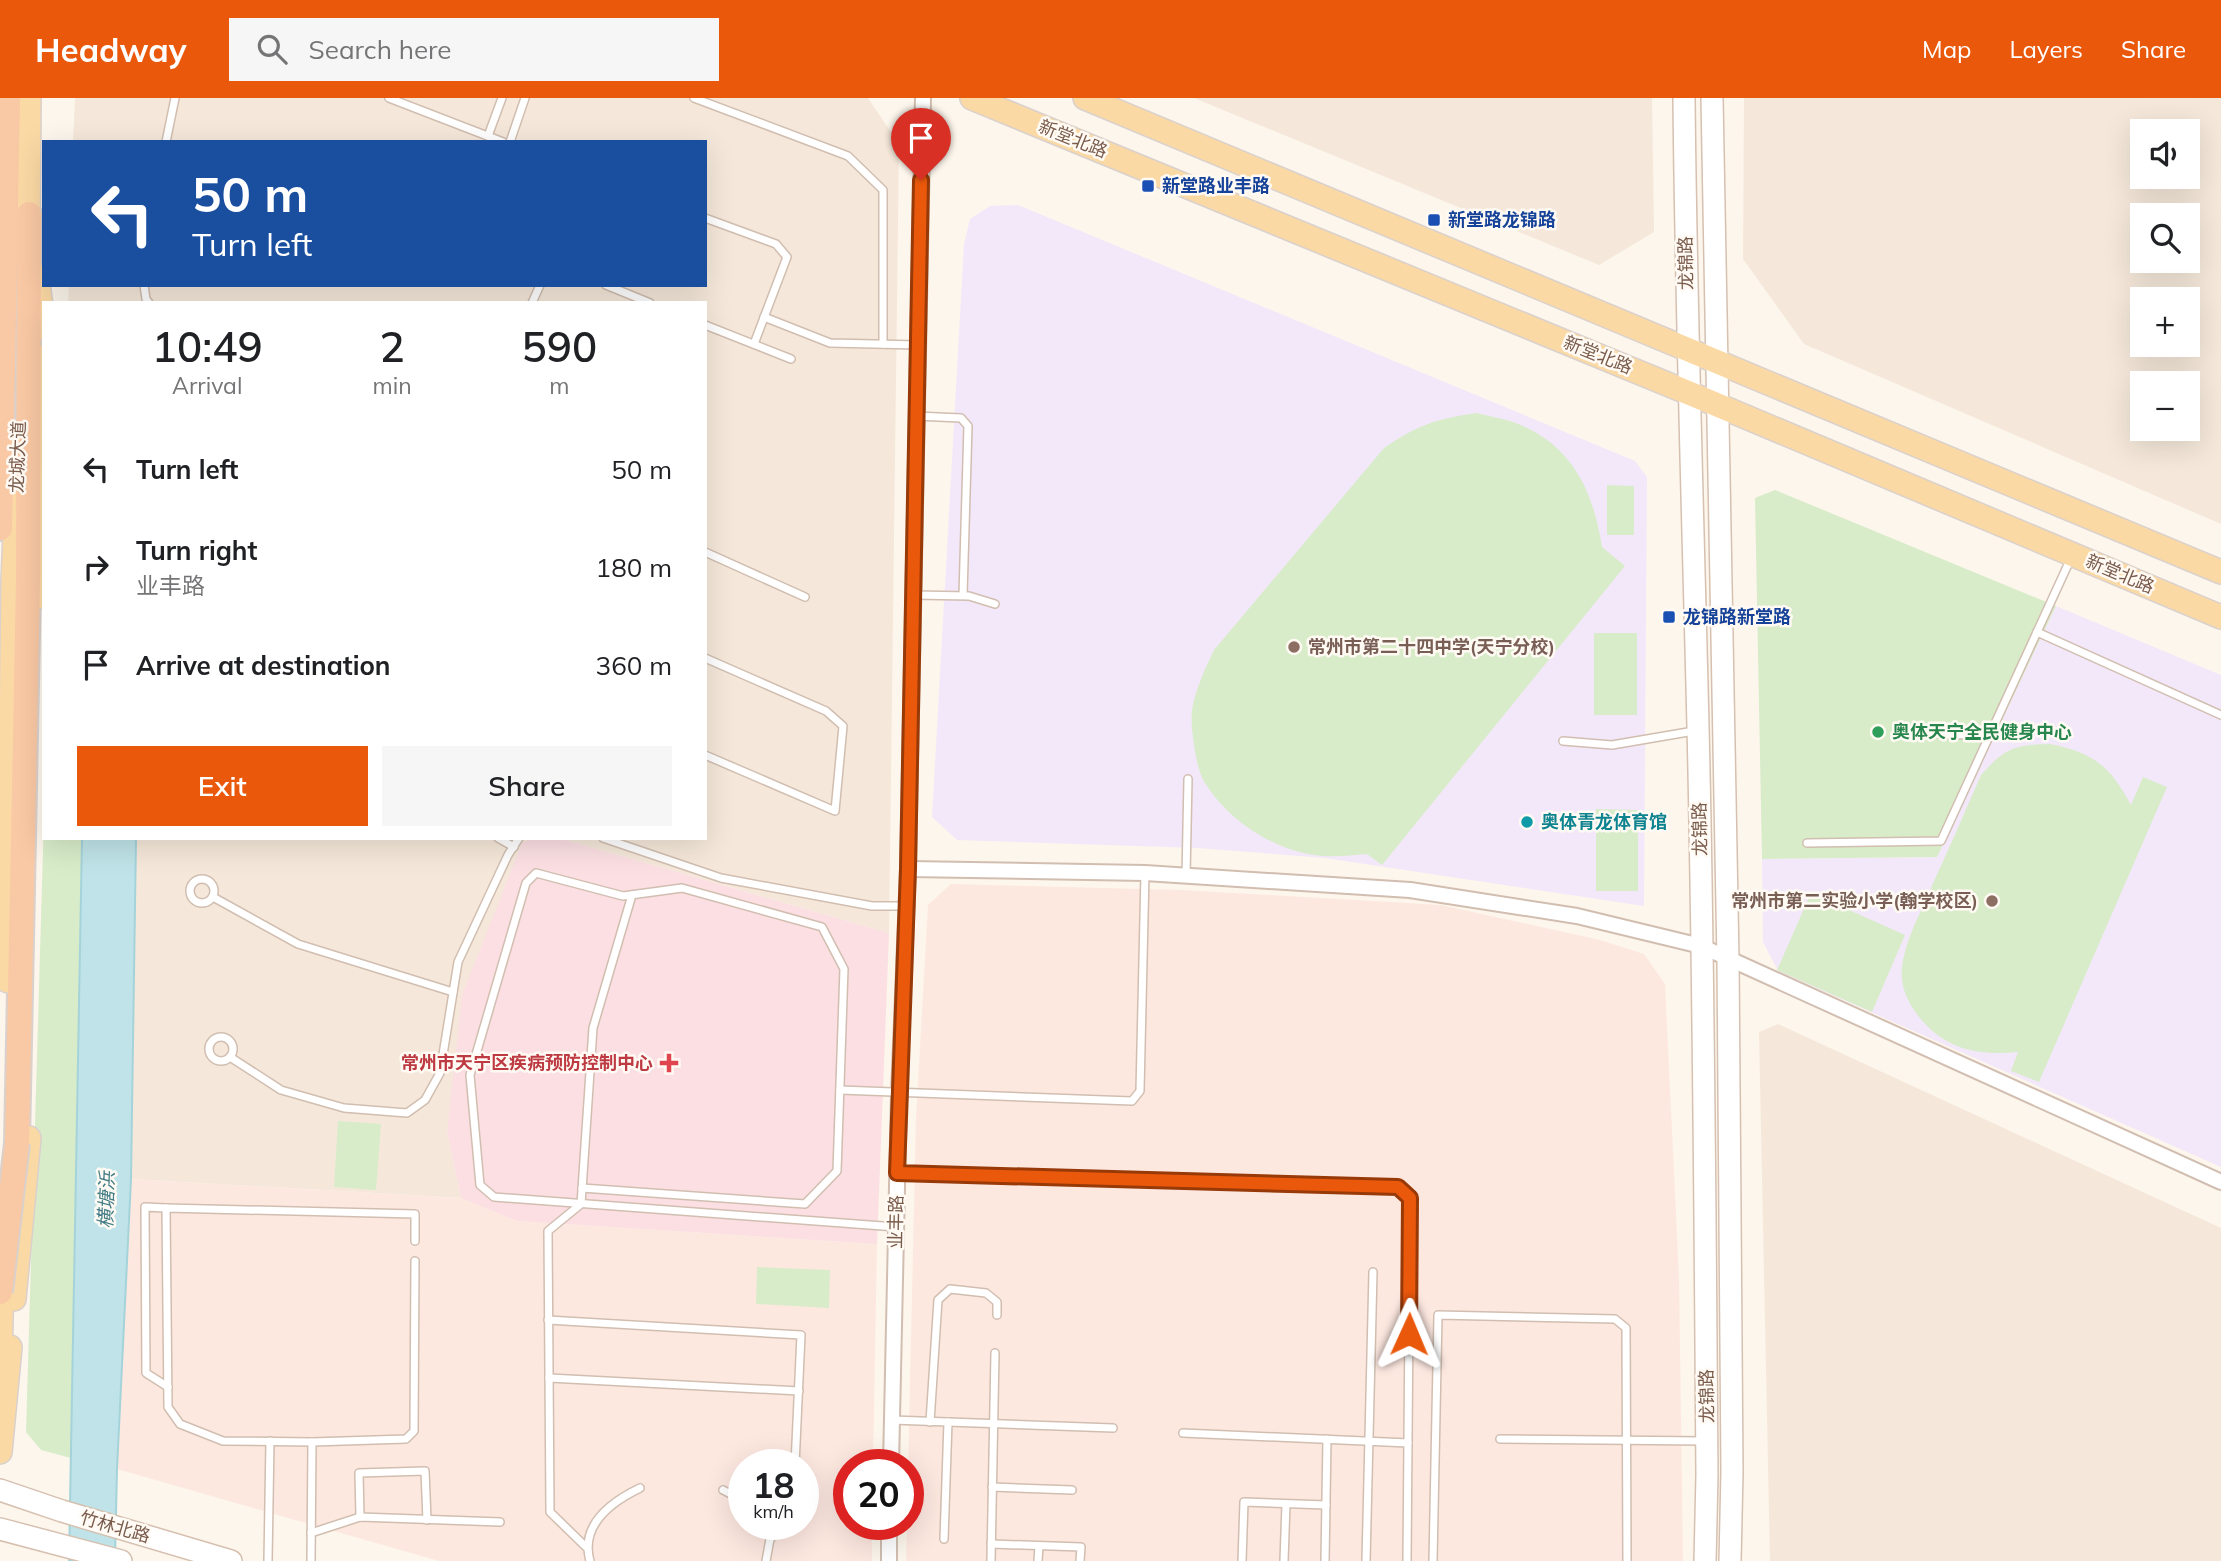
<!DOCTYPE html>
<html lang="en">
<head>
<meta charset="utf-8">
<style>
	:root { --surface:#fff; --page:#f6f6f6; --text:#202124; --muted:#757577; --accent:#ea580c }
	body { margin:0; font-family:Mulish,"Noto Sans SC",sans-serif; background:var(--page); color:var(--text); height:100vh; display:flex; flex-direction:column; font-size:26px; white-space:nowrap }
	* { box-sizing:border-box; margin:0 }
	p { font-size:23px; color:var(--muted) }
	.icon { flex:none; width:38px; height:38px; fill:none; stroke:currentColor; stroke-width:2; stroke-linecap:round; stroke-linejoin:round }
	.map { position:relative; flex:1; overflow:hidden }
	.sheet { position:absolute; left:42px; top:203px; width:665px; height:539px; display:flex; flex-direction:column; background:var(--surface); border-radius:0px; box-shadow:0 7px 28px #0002 }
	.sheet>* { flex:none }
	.top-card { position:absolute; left:42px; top:42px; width:665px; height:147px; border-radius:0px; box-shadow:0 7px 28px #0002; background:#1a4fa0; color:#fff; overflow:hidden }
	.fabs { position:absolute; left:2130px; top:21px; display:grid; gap:14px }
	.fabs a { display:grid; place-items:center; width:70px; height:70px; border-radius:0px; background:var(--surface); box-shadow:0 7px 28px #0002; font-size:35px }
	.speed { position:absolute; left:728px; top:1351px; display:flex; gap:14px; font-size:35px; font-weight:700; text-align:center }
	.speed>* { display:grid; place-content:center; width:91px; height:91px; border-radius:50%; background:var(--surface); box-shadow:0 7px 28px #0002; line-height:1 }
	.speed small { font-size:18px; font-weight:400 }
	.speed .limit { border:10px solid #d22; background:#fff; color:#111 }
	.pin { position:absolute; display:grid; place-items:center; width:60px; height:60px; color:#fff; margin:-72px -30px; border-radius:50% 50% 50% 0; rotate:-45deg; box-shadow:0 0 7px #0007 }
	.pin .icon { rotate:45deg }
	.me { position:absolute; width:77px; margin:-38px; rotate:1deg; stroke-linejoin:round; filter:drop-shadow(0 0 5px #0008) }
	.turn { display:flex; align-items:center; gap:24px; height:147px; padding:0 35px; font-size:32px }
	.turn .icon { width:91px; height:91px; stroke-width:2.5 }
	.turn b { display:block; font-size:49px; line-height:60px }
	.eta { display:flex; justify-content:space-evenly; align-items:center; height:119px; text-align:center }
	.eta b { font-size:42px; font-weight:600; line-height:49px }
	.action { display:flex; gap:14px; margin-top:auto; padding:14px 35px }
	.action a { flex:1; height:80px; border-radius:0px; background:var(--accent); color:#fff; font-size:28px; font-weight:600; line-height:80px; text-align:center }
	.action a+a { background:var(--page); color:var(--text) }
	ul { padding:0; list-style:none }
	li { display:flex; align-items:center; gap:21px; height:98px; padding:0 35px }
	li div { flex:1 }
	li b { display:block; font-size:26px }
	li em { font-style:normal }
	header { display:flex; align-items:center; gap:42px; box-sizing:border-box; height:98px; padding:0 35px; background:var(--accent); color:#fff }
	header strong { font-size:33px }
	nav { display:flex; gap:38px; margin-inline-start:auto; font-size:24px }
	.search { width:490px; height:63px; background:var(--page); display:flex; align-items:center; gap:18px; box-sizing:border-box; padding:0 24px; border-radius:0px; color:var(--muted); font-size:26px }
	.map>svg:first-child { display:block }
	.residential { fill:#f5e8da; fill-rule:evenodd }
	.commercial { fill:#fde8e0; fill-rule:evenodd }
	.education { fill:#f3e8fa }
	.medical { fill:#fbdfe3 }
	.green { fill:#d8ecc9 }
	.water { fill:#bfe3e8; stroke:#a5d3da; stroke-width:2 }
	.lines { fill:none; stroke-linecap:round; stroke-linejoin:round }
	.service-casing { stroke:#d1beb0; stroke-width:10 }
	.minor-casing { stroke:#d1beb0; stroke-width:18 }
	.secondary-casing { stroke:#d6c0b0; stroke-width:24 }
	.primary-casing { stroke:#dad1cd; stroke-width:26 }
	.trunk-casing { stroke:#dad1cd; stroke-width:28 }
	.service { stroke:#fff; stroke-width:7 }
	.minor { stroke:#fff; stroke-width:14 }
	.secondary { stroke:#fff; stroke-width:21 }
	.primary { stroke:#fbd9a5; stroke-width:23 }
	.trunk { stroke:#f9c8a4; stroke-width:24 }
	.trunk-bridge-casing { stroke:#dad1cd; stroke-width:28; stroke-linecap:butt }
	.trunk-bridge { stroke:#f9c8a4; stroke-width:24 }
	.route-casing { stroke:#983908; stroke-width:18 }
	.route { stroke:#ea580c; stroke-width:12 }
	.transit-dot { fill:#1a4fb4; stroke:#fffaf3; stroke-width:2.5 }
	.education-dot { fill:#8d6e63; stroke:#fffaf3; stroke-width:2.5 }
	.leisure-dot { fill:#2e9e5b; stroke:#fffaf3; stroke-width:2.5 }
	.culture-dot { fill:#0f9aa8; stroke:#fffaf3; stroke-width:2.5 }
	.health-dot { fill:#e0444e; stroke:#fffaf3; stroke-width:2.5 }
	.labels { text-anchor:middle; stroke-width:5; stroke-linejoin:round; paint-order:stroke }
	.street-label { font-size:18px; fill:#7a5c4d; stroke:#fffaf3 }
	.transit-label { font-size:18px; font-weight:bold; fill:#164399; stroke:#fffaf3; text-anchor:start }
	.education-label { font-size:18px; font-weight:bold; fill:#785e54; stroke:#fffaf3; text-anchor:start }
	.leisure-label { font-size:18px; font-weight:bold; fill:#27864d; stroke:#fffaf3; text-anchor:start }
	.culture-label { font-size:18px; font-weight:bold; fill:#0d838f; stroke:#fffaf3; text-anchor:start }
	.health-label { font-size:18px; font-weight:bold; fill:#be3a42; stroke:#fffaf3; text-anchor:end }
	.water-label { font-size:19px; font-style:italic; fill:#437c86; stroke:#fffaf3 }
</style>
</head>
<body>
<header>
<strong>Headway</strong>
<div class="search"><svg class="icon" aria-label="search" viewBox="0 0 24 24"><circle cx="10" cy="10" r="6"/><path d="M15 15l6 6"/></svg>Search here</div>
<nav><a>Map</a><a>Layers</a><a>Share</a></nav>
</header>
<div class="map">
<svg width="2221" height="1463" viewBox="0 0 2221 1463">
	<rect width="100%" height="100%" fill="#fdf6ec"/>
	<g class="residential">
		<polygon points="75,0 868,0 899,46 889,835 559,740 705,740 705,205 68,205 69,187 705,187 705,44 73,44"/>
		<polygon points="1194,0 1652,0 1654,134 1599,167"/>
		<path d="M1744,0H2221V426L1804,246L1743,161ZM2142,33H2188V79H2142ZM2142,117H2188V163H2142ZM2142,201H2188V247H2142ZM2142,285H2188V331H2142Z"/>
		<polygon points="136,740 533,740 522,746 447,1033 461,1100 131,1081"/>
		<polygon points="1778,926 2221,1130 2221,1463 1770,1463 1759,934"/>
	</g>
	<g class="commercial">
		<polygon points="951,786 1182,792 1441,807 1600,842 1644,856 1665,886 1679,1178 1683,1463 906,1463 916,1020 928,807"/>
		<path d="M131,1081L461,1100L517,1123L877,1146L873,1367H849V1426H872V1463H439L117,1371ZM744,1367H803V1426H744Z"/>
	</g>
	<g class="education">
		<polygon points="1018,107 1635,363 1647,379 1644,808 1325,760 1197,750 957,742 932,719 964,146 970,121 990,108"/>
		<polygon points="2056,508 2221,577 2221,1069 1778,873 1763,844 1762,761 1937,759"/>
	</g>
	<polygon class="medical" points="533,740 559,740 889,835 877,1146 517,1123 461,1100 447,1033 462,897 522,745"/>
	<g class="green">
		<path d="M1476,315C1488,318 1501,320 1513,324C1571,345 1593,391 1602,449L1625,468L1382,767L1367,756C1347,758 1328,760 1308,756C1267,748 1227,720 1205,685C1196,672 1190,629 1192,612C1195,592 1205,571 1214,552L1384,350C1417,327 1436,321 1476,315Z"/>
		<polygon points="1607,387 1634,388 1634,437 1607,437"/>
		<polygon points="1775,392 2056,508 1937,759 1762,761 1755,400"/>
		<rect x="1594" y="535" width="43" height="82"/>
		<path d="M2050,646C2094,655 2110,668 2131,707L2143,679L2167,689L2039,984L2011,973L2018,954C1984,957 1955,954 1929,930C1913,914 1899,893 1902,869C1905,843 1919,818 1929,794C1947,755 1964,716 1981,677C2005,650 2014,647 2050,646Z"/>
		<polygon points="1596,711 1638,712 1638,793 1596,793"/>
		<polygon points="44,718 44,740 82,740 71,1360 41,1352 26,1334"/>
		<polygon points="1811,795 1905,837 1872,914 1777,872"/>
		<polygon points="338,1023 381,1026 376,1092 334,1089"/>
		<polygon points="757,1169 830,1172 829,1210 756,1206"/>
	</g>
	<polygon class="water" points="82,740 136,740 131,1081 117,1371 115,1463 69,1463"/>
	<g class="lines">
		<defs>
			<g id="service">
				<polyline points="389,0 503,44"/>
				<polyline points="694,0 848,58 883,92 883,246"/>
				<polyline points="488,38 502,0"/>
				<polyline points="166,44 175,0"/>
				<polyline points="510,44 525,0"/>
				<polyline points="705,120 776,146 787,159 754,246"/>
				<polyline points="144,187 146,201 149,205"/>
				<polyline points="606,187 650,205"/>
				<polyline points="532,205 540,187"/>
				<polyline points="764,219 830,245 918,247"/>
				<polyline points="705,227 791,261"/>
				<polyline points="916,318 961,320 968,328 963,497"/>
				<polyline points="705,454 805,499"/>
				<polyline points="914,497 969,498 995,506"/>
				<polyline points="2037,534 2221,617"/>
				<polyline points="705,560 826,613 843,628 835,713 705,657"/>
				<polyline points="1919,635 1989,638"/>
				<polyline points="1563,643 1612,647 1694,633"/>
				<polyline points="498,740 514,749"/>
				<polyline points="603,740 721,780 872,808 906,808"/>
				<polyline points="1807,745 1941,743 2071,460"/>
				<polyline points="1186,778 1188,681"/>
				<circle cx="202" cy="793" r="12"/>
				<polyline points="213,799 298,846 453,894"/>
				<circle cx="221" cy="951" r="12"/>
				<polyline points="230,959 281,992 344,1010 407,1015 425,1002 440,975 458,864 508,757 519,740"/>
				<polyline points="840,992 1132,1003 1140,993 1145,775"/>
				<polyline points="897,1075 1398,1089 1410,1100 1407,1463"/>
				<polyline points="582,1090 805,1106 837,1073 844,871 822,829 682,790 623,798 536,775 526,785 470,977 480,1087 494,1099 896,1129"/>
				<polyline points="166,1110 145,1109 146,1275 168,1289"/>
				<polyline points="415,1163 414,1333 406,1341 312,1344 223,1343 180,1326 168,1309 166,1110 415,1116 415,1143"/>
				<polyline points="548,1222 801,1237 795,1367"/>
				<polyline points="549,1280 799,1293"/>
				<polyline points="892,1322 1113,1330"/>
				<polyline points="930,1324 938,1202 950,1191 986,1195 997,1204 997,1217"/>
				<polyline points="1183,1335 1408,1345"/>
				<polyline points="1500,1341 1703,1343"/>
				<polyline points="992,1389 1072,1392"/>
				<polyline points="723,1392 744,1403"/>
				<polyline points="360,1419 359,1375 425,1373 427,1422"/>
				<polyline points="764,1426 770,1441 766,1463"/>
				<polyline points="311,1435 360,1419 500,1424"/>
				<polyline points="770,1441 785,1426"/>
				<polyline points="944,1441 948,1324"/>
				<polyline points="991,1446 1081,1449 1080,1463"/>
				<polyline points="586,1449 550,1414 548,1133 581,1106 593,930 632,797"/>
				<polyline points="268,1463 270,1343"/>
				<polyline points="311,1463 312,1344"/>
				<path d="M590,1463C580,1427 611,1404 640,1390"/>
				<polyline points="991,1463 995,1255"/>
				<polyline points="1038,1463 1039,1448"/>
				<polyline points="1242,1463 1244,1404 1326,1407"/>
				<polyline points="1284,1463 1286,1406"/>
				<polyline points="1325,1463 1327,1341"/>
				<polyline points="1366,1463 1373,1174"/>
				<polyline points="1433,1463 1438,1217 1615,1221 1626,1230 1627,1463"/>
			</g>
			<g id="minor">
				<polyline points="908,771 1145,775 1410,792 1577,818 1701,848 2221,1084"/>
				<polyline points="891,1367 899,996 908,771 923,0"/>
				<polyline points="889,1463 889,1426"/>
			</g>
			<g id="secondary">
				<path d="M1684,0C1686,210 1693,420 1698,629C1704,878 1705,1128 1707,1377L1705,1463"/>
				<polyline points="1712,0 1728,862 1732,1374 1730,1463"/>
				<polyline points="0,1392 62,1413 231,1463"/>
				<polyline points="0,1431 121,1463"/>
			</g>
			<g id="primary">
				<polyline points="972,0 1689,295 2221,519"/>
				<polyline points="1085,0 2221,474"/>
				<polyline points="28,135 29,0"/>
				<polyline points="37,178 44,230"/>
				<polyline points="40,499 44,259"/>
				<polyline points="8,883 13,483 17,389"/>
				<polyline points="14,1201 29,1040"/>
				<polyline points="0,1264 2,1177"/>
				<polyline points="0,1354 10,1249"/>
			</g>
			<g id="trunk">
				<polyline points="0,430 8,0"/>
				<polyline points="17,1045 28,485 29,116"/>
			</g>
		</defs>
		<use href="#service" class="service-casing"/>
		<use href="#minor" class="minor-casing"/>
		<use href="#secondary" class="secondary-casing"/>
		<use href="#primary" class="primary-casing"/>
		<use href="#trunk" class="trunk-casing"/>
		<use href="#service" class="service"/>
		<use href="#minor" class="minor"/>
		<use href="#secondary" class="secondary"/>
		<use href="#primary" class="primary"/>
		<use href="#trunk" class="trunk"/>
		<defs>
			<polyline id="trunk-bridge" points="0,1194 17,1045"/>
		</defs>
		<use href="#trunk-bridge" class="trunk-bridge-casing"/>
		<use href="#trunk-bridge" class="trunk-bridge"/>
	</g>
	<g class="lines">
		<defs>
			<polyline id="route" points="921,82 908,771 897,1075 1398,1089 1410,1100 1409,1236"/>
		</defs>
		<use href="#route" class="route-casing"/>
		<use href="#route" class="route"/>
	</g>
	<g class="transit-dot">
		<rect x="1141" y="81" width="14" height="14" rx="3.5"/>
		<rect x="1427" y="115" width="14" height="14" rx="3.5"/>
		<rect x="1662" y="512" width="14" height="14" rx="3.5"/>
	</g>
	<g class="education-dot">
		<circle cx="1294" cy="549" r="7"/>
		<circle cx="1992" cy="803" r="7"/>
	</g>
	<circle class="leisure-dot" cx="1878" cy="634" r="7"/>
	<circle class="culture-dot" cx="1527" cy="724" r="7"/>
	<path class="health-dot" d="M665.5 954.5h7v7h7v7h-7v7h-7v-7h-7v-7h7z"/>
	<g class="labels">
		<g class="street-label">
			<text transform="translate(1073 41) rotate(22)" y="6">新堂北路</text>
			<text transform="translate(1686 165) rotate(-91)" y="6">龙锦路</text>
			<text transform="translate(1598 257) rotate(22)" y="6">新堂北路</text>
			<text transform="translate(18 359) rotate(-88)" y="6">龙城大道</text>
			<text transform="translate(2120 476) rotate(23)" y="6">新堂北路</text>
			<text transform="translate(1700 731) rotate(-91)" y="6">龙锦路</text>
			<text transform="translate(896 1124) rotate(-89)" y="6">业丰路</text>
			<text transform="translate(1707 1298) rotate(-91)" y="6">龙锦路</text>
			<text transform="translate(115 1429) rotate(16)" y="6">竹林北路</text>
		</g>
		<g class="transit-label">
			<text x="1162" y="94">新堂路业丰路</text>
			<text x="1448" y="128">新堂路龙锦路</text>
			<text x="1683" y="525">龙锦路新堂路</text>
		</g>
		<g class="education-label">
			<text x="1308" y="555">常州市第二十四中学(天宁分校)</text>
			<text x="1978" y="809" text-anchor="end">常州市第二实验小学(翰学校区)</text>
		</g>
		<g class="leisure-label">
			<text x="1892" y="640">奥体天宁全民健身中心</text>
		</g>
		<g class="culture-label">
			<text x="1541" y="730">奥体青龙体育馆</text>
		</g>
		<g class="health-label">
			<text x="653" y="971">常州市天宁区疾病预防控制中心</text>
		</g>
		<g class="water-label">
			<text transform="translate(106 1102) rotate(-88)" y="7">横塘浜</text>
		</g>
	</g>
</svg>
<div class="fabs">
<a><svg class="icon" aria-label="sound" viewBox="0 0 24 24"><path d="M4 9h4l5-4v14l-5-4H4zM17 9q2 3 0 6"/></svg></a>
<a><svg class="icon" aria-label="search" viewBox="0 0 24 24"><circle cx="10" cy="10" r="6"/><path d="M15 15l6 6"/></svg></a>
<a>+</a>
<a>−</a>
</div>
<div class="speed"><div>18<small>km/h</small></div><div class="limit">20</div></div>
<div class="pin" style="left:921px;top:82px;background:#d93025"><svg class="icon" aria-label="arrive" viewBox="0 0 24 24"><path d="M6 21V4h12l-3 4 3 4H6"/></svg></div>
<svg class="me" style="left:1409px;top:1236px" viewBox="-20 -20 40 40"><path d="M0-17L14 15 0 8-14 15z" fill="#ea580c" stroke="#fff" stroke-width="4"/></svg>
<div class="top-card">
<div class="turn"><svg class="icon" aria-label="left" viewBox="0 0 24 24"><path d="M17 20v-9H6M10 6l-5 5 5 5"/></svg><div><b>50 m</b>Turn left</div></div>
</div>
<section class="sheet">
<div class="eta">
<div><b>10:49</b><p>Arrival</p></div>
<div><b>2</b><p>min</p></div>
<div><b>590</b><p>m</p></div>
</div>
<ul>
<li><svg class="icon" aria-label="left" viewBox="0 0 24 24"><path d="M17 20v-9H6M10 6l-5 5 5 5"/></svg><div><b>Turn left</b></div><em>50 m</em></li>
<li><svg class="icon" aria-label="right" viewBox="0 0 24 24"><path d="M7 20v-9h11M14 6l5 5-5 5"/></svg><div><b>Turn right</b><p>业丰路</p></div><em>180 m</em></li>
<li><svg class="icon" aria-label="arrive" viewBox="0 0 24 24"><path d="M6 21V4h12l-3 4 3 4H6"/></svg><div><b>Arrive at destination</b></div><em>360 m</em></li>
</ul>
<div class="action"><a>Exit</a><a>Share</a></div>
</section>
</div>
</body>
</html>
